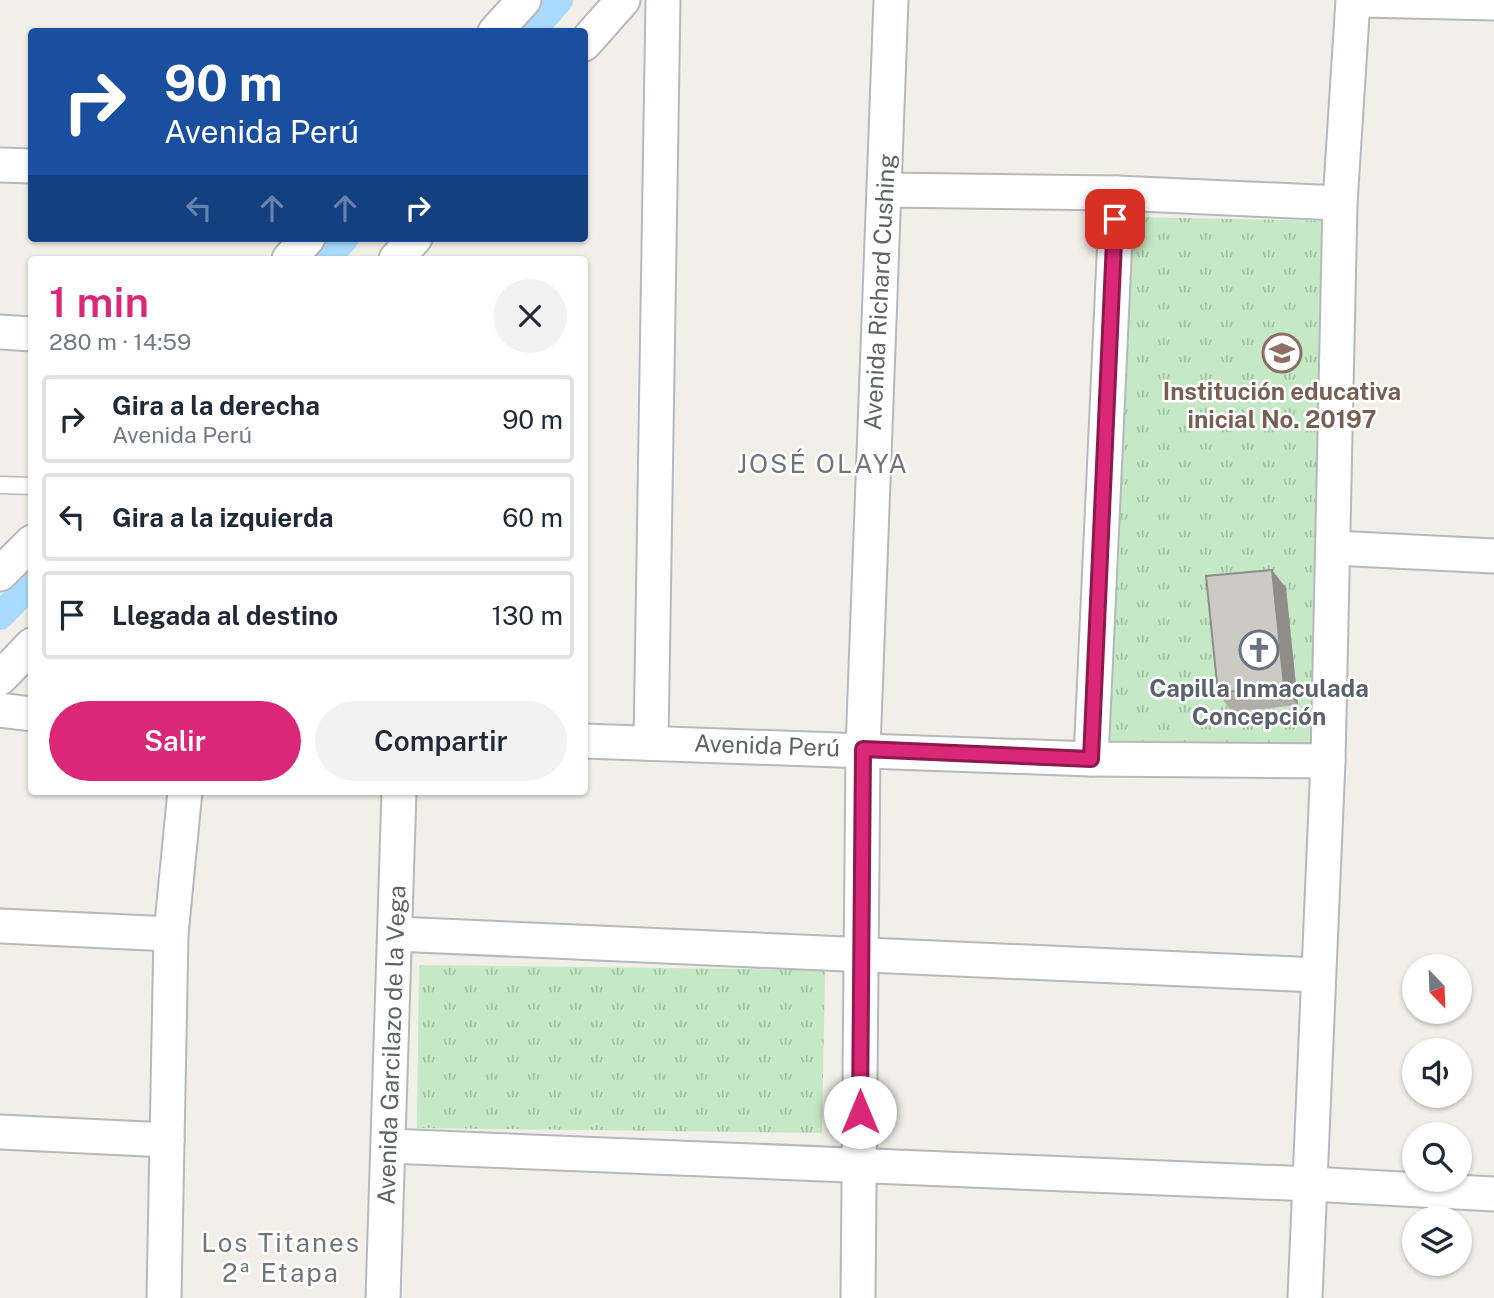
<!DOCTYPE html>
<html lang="es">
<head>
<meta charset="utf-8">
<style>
	:root { --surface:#fff; --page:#f2f2f3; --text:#1f2937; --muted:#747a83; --line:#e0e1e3; --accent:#db2777 }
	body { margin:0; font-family:"Public Sans",sans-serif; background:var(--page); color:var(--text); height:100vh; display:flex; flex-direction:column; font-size:26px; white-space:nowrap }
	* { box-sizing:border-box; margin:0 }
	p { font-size:23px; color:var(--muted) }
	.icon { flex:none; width:38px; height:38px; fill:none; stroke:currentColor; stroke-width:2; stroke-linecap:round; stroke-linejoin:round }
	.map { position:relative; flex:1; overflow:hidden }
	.drawer { position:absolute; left:28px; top:256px; width:560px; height:539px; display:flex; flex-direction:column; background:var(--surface); border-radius:7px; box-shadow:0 2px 5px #0004 }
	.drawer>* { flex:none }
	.guide { position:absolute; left:28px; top:28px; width:560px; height:214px; border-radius:7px; box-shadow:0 2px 5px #0004; background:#1a4fa0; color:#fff; overflow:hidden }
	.needle { width:46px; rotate:157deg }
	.fabs { position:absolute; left:1402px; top:954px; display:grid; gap:14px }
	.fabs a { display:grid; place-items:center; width:70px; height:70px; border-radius:50%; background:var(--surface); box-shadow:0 2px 5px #0004; font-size:35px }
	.pin { position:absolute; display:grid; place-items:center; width:60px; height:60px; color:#fff; margin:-30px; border-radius:14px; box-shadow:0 4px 10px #0006 }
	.me { position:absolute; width:77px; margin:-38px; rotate:0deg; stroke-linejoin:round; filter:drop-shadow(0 0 5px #0008) }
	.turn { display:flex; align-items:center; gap:24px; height:147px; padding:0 21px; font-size:32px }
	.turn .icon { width:91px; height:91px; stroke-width:2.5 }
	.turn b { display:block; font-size:49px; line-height:60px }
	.lanes { display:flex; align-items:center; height:66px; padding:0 21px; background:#0003; justify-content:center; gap:35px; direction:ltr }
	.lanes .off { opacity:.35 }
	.round { display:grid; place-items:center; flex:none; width:74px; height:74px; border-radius:37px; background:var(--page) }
	.headline { display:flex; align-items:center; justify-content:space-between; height:119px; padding:0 21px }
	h1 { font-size:42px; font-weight:600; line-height:52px; color:var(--accent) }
	.cta { display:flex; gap:14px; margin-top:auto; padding:14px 21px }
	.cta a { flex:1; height:80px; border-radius:42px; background:var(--accent); color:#fff; font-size:28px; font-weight:600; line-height:80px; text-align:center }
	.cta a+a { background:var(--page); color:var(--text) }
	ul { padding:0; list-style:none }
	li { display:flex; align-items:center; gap:21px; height:88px; margin:0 14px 10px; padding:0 7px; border:4px solid var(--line); border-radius:7px }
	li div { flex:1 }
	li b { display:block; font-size:26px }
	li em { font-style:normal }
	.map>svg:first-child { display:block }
	.park { fill:url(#park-tufts) }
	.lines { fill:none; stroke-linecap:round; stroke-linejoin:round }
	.canal { stroke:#aadaff; stroke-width:28 }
	.lane-casing { stroke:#b5b8bc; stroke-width:19 }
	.street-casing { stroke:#b5b8bc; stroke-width:37 }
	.lane { stroke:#fff; stroke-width:16 }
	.street { stroke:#fff; stroke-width:33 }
	.wall { fill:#afaea9 }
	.shaded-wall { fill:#8f8d8a }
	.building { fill:#cccac5; stroke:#8f8d8a; stroke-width:2 }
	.route-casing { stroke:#8e194d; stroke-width:18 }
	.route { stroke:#db2777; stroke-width:12 }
	.labels { text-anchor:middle; stroke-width:5; stroke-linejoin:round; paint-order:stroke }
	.street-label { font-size:24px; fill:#5f6368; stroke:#fff }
	.education-label { font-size:24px; font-weight:bold; fill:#785e54; stroke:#fff }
	.worship-label { font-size:24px; font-weight:bold; fill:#5b616d; stroke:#fff }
	.neighbourhood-label { font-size:26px; letter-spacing:2px; fill:#70757a; stroke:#fff }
</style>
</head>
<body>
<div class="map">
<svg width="1494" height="1298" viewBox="0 0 1494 1298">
	<defs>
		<pattern id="park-tufts" width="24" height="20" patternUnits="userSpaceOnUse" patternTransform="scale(1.75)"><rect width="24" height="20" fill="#c5e8c5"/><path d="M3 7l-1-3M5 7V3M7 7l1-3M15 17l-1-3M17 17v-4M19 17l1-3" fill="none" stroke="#a3c0a4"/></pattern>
	</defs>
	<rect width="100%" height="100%" fill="#f1efe8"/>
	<g class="park">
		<polygon points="1127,217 1331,221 1314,753 1110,745"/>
		<polygon points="419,965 825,970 822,1133 417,1128"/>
	</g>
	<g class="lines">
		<g class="canal">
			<polyline points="531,32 559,0"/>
			<polyline points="326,259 345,238"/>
			<polyline points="0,616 32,583"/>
		</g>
		<defs>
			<polyline id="lane" points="0,485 32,486"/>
			<g id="street">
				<polyline points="1362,0 1494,3"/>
				<polyline points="495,32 524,0"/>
				<polyline points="584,44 623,0"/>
				<polyline points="0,165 32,166"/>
				<polyline points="886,190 1117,193 1340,203"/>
				<polyline points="289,259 308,238"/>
				<polyline points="396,259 415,238"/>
				<polyline points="0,332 32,334"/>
				<polyline points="1334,548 1494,556"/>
				<polyline points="0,574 32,542"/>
				<polyline points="0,678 32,645"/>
				<polyline points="0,710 32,714"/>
				<polyline points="584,741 1091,759 1328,761"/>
				<polyline points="651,743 663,0"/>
				<polyline points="1091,759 1117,193"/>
				<polyline points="0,926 171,934"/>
				<polyline points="395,934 1318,975"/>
				<polyline points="0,1132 167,1140"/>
				<polyline points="389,1146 1310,1184 1494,1194"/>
				<polyline points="164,1298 171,934 185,791"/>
				<polyline points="383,1298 399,791"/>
				<polyline points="858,1298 863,749 891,0"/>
				<polyline points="1305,1298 1328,761 1340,203 1353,0"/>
			</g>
		</defs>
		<use href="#lane" class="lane-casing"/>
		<use href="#street" class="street-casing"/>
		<use href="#lane" class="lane"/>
		<use href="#street" class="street"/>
	</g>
	<polygon class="wall" points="1286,588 1298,705 1232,712 1218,693"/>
	<polygon class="shaded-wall" points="1272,570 1286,588 1298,705 1284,686"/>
	<polygon class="building" points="1272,570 1284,686 1218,693 1206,576"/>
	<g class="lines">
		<defs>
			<polyline id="route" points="860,1112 863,749 1091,759 1115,219"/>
		</defs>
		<use href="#route" class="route-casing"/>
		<use href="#route" class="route"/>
	</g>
	<defs>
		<symbol id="school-ring" viewBox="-11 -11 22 22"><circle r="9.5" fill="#fff" stroke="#8d6e63" stroke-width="1.5"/><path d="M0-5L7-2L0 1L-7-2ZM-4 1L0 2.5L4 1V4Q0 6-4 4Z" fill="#8d6e63"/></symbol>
		<symbol id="church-ring" viewBox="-11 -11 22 22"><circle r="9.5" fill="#fff" stroke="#6b7280" stroke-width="1.5"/><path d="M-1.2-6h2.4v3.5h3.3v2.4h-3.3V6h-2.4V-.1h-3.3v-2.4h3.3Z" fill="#6b7280"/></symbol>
	</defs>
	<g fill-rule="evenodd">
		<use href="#school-ring" x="1260" y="331" width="44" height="44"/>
		<use href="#church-ring" x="1237" y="628" width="44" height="44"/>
	</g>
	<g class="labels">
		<g class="street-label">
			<text transform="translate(880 292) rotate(-87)" y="8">Avenida Richard Cushing</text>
			<text transform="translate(767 746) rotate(2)" y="8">Avenida Perú</text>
			<text transform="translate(392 1045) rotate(-88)" y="8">Avenida Garcilazo de la Vega</text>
		</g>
		<g class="education-label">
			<text x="1282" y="400">Institución educativa<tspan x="1282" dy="28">inicial No. 20197</tspan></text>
		</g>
		<g class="worship-label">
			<text x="1259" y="697">Capilla Inmaculada<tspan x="1259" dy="28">Concepción</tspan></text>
		</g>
		<g class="neighbourhood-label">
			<text x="823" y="473">JOSÉ OLAYA</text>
			<text x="281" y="1252">Los Titanes<tspan x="281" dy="30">2ª Etapa</tspan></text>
		</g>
	</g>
</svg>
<div class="fabs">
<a><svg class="needle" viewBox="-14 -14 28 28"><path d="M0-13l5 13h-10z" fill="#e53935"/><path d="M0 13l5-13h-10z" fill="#747a83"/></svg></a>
<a><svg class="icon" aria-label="sound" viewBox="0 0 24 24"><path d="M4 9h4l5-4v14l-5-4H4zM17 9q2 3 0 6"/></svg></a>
<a><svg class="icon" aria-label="search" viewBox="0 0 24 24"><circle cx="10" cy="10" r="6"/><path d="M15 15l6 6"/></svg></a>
<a><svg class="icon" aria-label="layers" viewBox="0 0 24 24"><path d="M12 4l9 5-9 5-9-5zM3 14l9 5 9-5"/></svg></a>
</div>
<div class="pin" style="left:1115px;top:219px;background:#d93025"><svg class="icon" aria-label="arrive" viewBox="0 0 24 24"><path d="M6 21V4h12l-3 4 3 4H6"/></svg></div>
<svg class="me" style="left:860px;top:1112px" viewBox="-20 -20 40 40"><circle r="19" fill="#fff"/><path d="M0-13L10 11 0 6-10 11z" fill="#db2777"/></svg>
<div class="guide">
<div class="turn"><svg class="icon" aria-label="right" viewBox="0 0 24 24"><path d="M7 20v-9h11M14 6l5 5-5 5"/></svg><div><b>90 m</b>Avenida Perú</div></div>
<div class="lanes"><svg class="icon off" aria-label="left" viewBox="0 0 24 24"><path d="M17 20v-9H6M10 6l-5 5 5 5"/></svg><svg class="icon off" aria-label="ahead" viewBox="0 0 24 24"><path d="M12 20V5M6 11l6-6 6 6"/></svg><svg class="icon off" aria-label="ahead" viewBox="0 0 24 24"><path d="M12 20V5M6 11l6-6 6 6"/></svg><svg class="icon" aria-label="right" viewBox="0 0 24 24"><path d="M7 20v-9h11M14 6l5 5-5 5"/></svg></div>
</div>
<section class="drawer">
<div class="headline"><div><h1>1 min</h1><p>280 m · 14:59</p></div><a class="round"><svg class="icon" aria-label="close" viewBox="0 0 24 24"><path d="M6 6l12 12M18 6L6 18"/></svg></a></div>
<ul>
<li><svg class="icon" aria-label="right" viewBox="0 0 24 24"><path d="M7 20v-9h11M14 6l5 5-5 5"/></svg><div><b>Gira a la derecha</b><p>Avenida Perú</p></div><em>90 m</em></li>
<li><svg class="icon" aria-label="left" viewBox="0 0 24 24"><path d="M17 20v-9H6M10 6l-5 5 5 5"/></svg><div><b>Gira a la izquierda</b></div><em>60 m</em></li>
<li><svg class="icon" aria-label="arrive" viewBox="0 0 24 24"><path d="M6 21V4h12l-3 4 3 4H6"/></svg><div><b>Llegada al destino</b></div><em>130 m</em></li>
</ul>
<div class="cta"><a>Salir</a><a>Compartir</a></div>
</section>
</div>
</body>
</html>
